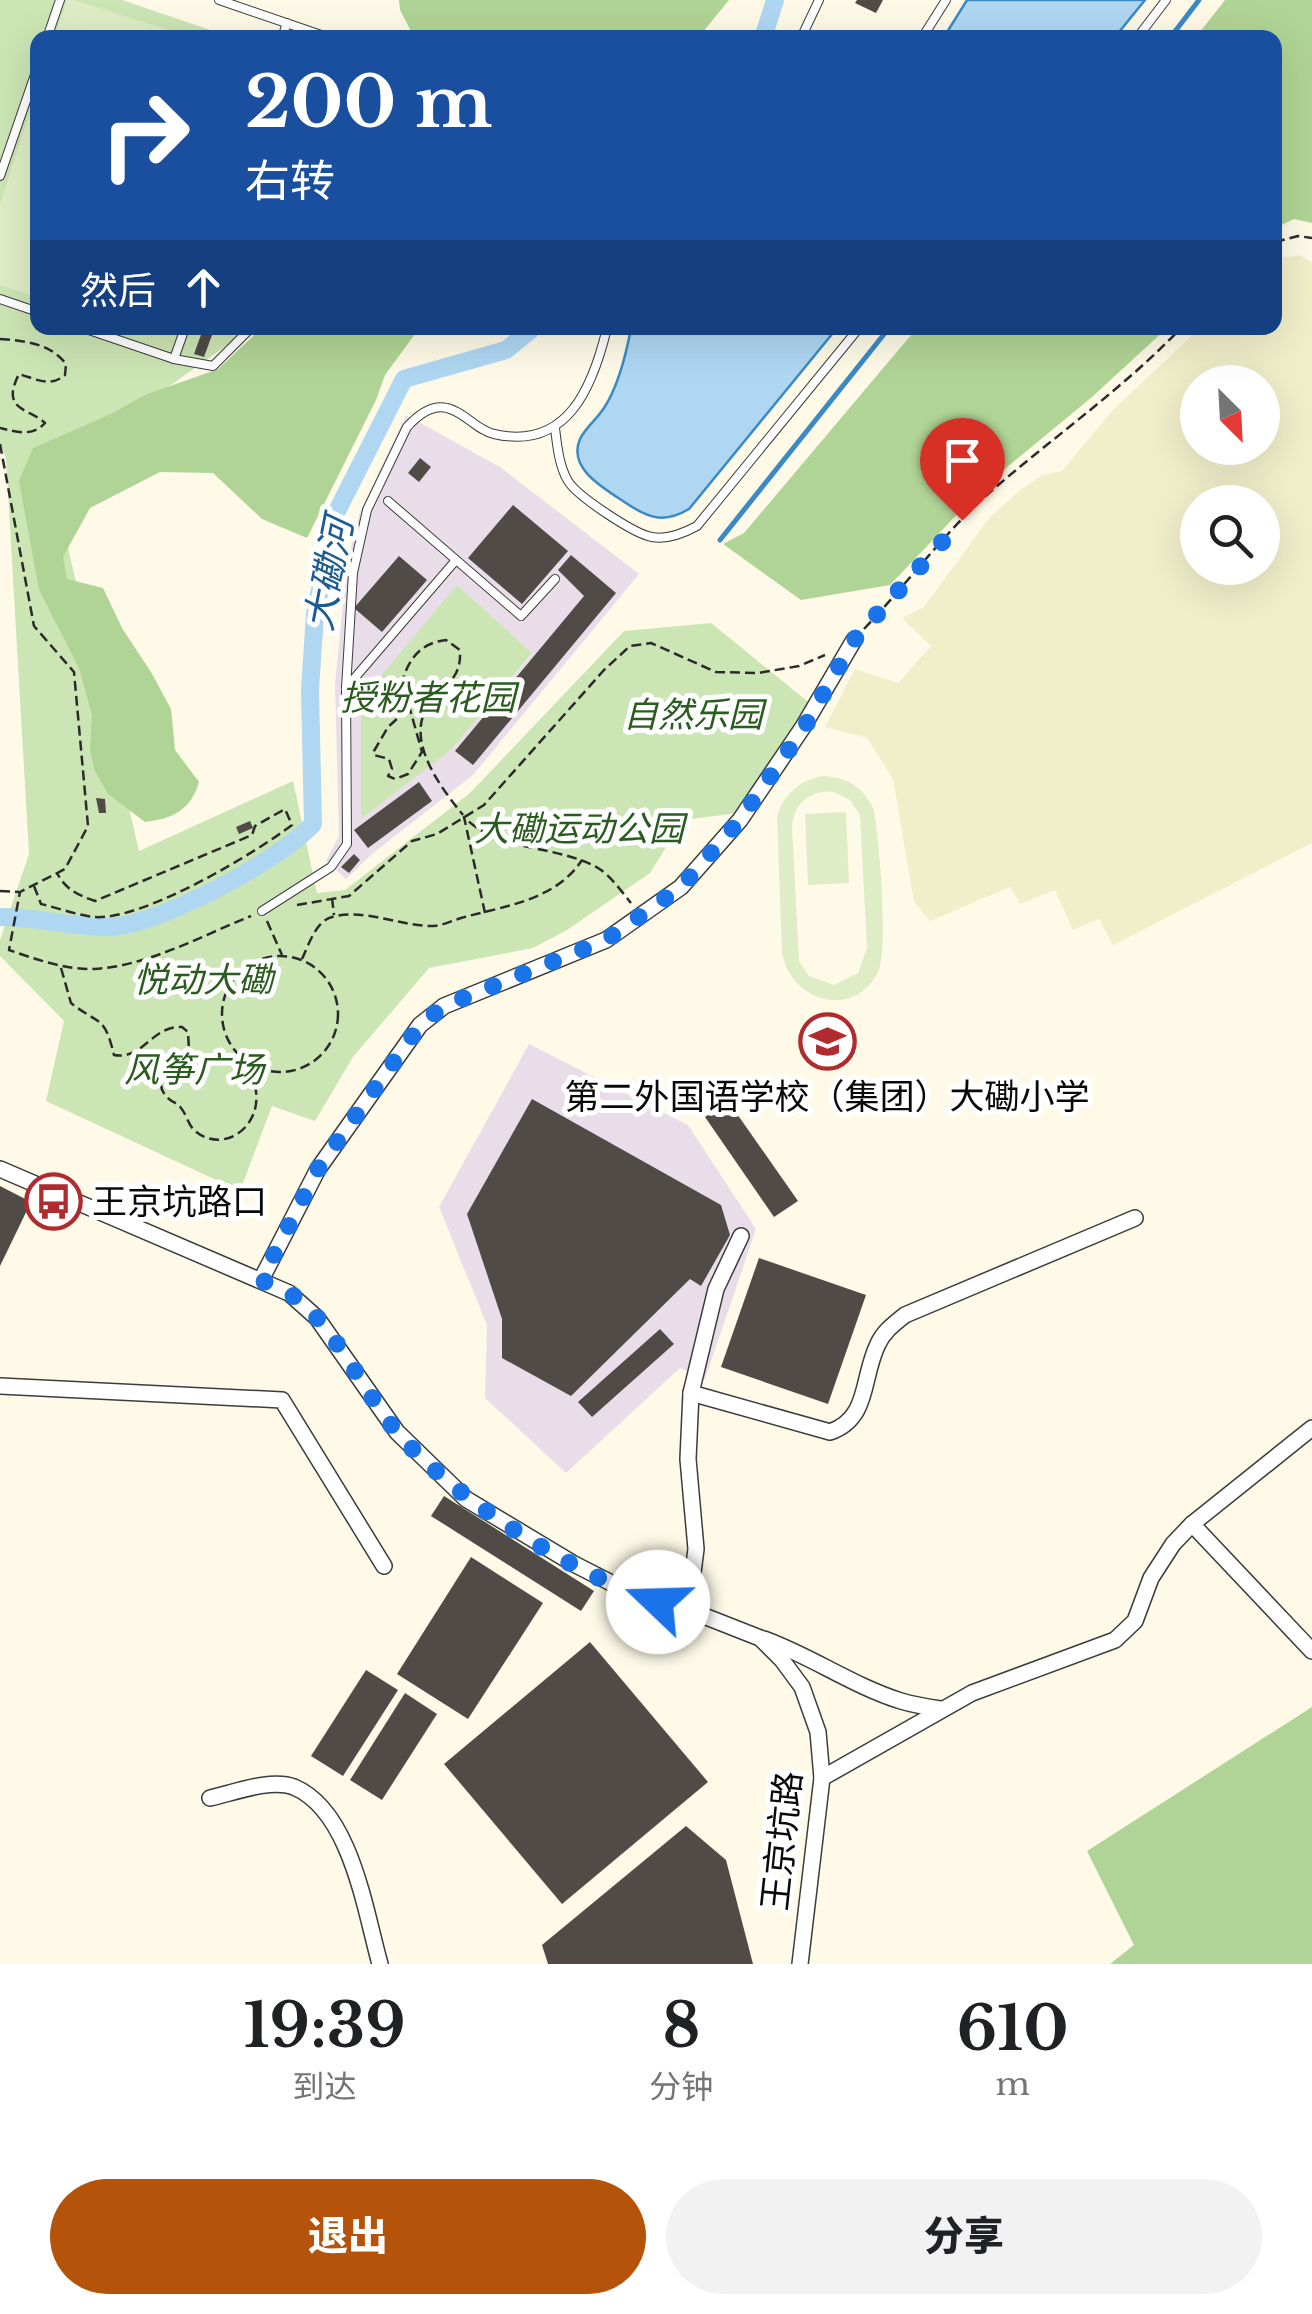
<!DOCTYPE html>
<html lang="zh">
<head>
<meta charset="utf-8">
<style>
	:root { --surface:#fff; --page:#f2f2f2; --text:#202124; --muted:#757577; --accent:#b45309 }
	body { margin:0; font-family:"Libre Baskerville","Noto Sans SC",serif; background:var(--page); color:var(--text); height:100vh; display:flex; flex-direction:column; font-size:38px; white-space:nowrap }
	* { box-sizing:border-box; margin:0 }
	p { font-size:32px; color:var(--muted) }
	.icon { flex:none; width:55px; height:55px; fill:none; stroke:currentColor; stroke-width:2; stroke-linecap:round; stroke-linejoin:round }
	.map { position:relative; height:1964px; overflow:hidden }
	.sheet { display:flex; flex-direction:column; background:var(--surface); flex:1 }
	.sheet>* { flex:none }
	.guide { position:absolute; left:30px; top:30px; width:1252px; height:305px; border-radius:20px; box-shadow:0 10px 40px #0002; background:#1a4fa0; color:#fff; overflow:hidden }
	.needle { width:65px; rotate:156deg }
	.tools { position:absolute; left:1180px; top:365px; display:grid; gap:20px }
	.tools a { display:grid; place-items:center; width:100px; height:100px; border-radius:50%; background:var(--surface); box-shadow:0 10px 40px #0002; font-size:50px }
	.pin { position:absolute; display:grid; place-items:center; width:85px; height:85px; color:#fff; margin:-102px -42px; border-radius:50% 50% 50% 0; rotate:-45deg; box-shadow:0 0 10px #0007 }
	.pin .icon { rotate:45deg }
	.me { position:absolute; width:110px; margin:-55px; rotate:291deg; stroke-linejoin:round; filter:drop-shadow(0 0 8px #0008) }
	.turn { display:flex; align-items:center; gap:35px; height:210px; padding:0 50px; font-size:45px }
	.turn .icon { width:130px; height:130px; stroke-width:2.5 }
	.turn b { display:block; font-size:70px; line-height:85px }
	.then { display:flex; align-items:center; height:95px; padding:0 50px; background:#0003; gap:20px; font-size:38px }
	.eta { display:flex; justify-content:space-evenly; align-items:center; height:170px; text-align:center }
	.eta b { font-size:60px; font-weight:800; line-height:70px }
	.cta { display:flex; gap:20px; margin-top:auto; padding:20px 50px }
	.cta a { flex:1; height:115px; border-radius:60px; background:var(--accent); color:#fff; font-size:40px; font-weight:800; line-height:115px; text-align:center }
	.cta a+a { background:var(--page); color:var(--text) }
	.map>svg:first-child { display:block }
	.industrial { fill:#e8dde8; fill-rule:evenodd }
	.farmland { fill:#f1efca; fill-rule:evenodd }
	.green { fill:#cce5b4 }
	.forest { fill:#b0d495 }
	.pitch { fill:#deedc5; fill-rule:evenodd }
	.water { fill:#afd7f2; stroke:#3b8ac4; stroke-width:2.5 }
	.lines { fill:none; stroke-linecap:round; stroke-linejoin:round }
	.stream { stroke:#3b8ac4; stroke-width:5 }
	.canal { stroke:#afd7f2; stroke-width:18 }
	.building { fill:#514b47 }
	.lane-casing { stroke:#3c3c3c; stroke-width:10 }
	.street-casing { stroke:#3c3c3c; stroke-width:18 }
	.path { stroke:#2b2b2b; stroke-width:2.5; stroke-dasharray:10 5; stroke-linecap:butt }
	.lane { stroke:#fff; stroke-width:8 }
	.street { stroke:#fff; stroke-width:15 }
	.route { stroke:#1a73e8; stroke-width:18; stroke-dasharray:0 32.4 }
	.labels { text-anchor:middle; stroke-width:10; stroke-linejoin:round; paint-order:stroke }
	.park-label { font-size:35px; font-style:italic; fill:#2a5c1f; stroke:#fff }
	.poi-label { font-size:35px; fill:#090909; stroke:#fff }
	.street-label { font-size:35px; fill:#090909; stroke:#fff }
	.water-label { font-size:38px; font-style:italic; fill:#1c5c92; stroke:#fff }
</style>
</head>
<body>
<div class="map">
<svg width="1312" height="1964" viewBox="0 0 1312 1964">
	<rect width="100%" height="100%" fill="#fefae7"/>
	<g class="industrial">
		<path d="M406,415L500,467L639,574L473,775L373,853L346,879L326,861L339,836L335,684L347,564L360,512ZM457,585L532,654L452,749L362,818Z"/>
		<polygon points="529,1044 688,1125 756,1229 705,1379 680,1368 566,1473 485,1398 487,1325 439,1207"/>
	</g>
	<path class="farmland" d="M1299,255L1312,262V843L1113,945L1099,919L1073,930L1055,890L1020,904L1010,887L930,921L914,902L893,779L867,738L825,727L855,669L898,683L931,646L902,618L924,607L989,518L1019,491L1042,475L1062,471L1113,410L1200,328H1275V259ZM1198,382H1262V448H1198ZM1198,502H1262V568H1198Z"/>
	<g class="green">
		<polygon points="0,0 122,0 231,37 38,38 38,328 251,328 50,471 139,851 293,781 317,893 345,890 470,793 624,631 711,623 812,705 738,813 683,820 650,873 567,930 533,948 429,968 353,1057 315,1121 272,1106 240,1191 46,1101 64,1021 0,956 0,940 29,854 6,458 0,444"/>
		<polygon points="457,585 532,653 452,749 361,819 361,700"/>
	</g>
	<g class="forest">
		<polygon points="399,0 729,0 698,38 414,37 400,10"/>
		<polygon points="1225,0 1312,0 1312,223 1294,219 1275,228 1275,38 1196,37"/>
		<path d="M262,328H429L415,334L385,375L376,400L307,538L262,519L213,473L160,472L90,508L63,557L67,579L103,588L122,628L151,672L171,709L175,750L199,782C191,810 172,819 145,822L108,794L95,771L90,751L92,715L79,668L39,590L19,481L33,448L111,414L145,395L218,369Z"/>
		<polygon points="917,328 1167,328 1092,397 983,487 890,585 801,600 723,544 744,533"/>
		<polygon points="1312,1707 1312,1964 1110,1964 1134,1945 1087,1851"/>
	</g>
	<g class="pitch">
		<polygon points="67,0 74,0 190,37 55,37"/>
		<polygon points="37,91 37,297 0,285 0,204"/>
		<path d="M824,776C849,778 864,788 874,810C879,839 889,949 878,972C854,1020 791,1002 782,953L777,815C786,792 800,780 824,776ZM834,792L850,800L860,815L867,948L858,973L834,985L809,976L799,961L792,827C794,803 810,790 834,792Z"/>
		<polygon points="846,812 849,883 808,885 805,814"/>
	</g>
	<g class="water">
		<polygon points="967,0 1145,0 1115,37 944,37"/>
		<path d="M631,328H837L689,509C664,524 648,518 626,503C605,489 567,469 580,439C585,428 597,419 604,408C619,385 626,355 631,328Z"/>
	</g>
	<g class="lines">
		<g class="stream">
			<polyline points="1170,38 1199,0"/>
			<polyline points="720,540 889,328"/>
		</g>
		<g class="canal">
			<polyline points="763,38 775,0"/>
			<path d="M0,917C36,917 72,927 108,927C159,926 278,861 313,824L310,690L315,614L335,515L404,379L506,350L533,328"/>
		</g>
	</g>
	<g class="building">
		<polygon points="857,0 883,0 876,13 855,3"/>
		<polygon points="202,332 212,335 204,357 194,354"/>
		<polygon points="420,458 431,467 419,482 408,473"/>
		<polygon points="513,505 568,551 522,604 468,558"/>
		<polygon points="571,555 616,593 473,765 455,751 584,596 558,570"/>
		<polygon points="399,556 427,580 382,632 354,608"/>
		<polygon points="419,782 432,801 368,848 354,830"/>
		<polygon points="96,798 105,799 106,813 99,813"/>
		<polygon points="250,821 253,828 239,834 236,827"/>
		<polygon points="354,854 360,860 349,873 341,867"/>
		<polygon points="532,1099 721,1205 730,1235 701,1286 690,1279 571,1396 502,1358 502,1319 467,1214"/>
		<polygon points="728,1101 798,1201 774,1217 705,1117"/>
		<polygon points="0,1186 31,1202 0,1266"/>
		<polygon points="759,1258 866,1295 828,1404 721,1367"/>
		<polygon points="660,1329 674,1344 592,1417 578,1402"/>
		<polygon points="444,1496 594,1591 581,1611 431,1516"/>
		<polygon points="471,1557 543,1603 468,1719 397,1674"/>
		<polygon points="590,1642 708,1782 562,1904 444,1764"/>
		<polygon points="366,1670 398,1690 343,1776 311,1756"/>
		<polygon points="405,1693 437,1714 382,1800 350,1780"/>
		<polygon points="686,1826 726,1860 753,1964 548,1964 542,1945"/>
	</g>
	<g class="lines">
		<defs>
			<g id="lane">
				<polyline points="219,0 330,38"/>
				<polyline points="47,38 60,0"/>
				<polyline points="282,38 287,23"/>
				<polyline points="801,38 819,0"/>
				<polyline points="922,38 946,0"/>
				<polyline points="1137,38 1166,0"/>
				<polyline points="0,176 38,66"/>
				<polyline points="0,299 38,312"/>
				<polyline points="83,328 174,359 213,366 251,328"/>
				<polyline points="174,359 185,328"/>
				<path d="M555,428C557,445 559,466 568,481C577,496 634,534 652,537C667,540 684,533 697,526L859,328"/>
				<polyline points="388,501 521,616 555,579"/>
				<polyline points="346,688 456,560"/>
				<path d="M262,911L331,867L347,844L346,688L353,573L367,510L407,427C417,416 431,404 447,408C465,412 476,430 494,434C568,451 593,386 607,328"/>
			</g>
			<g id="street">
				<polyline points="0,1169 289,1293 317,1318 397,1432 466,1499 574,1564 629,1592 704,1616 760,1638 782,1660 802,1687 818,1732 822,1778 800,1964"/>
				<polyline points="261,1280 318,1169 420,1025 444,1006 606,940 681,887 740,820 803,727 854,640"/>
				<polyline points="0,1386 282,1400 384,1566"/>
				<path d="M691,1393L830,1432C870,1418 861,1378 878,1344C884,1331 894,1324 905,1315L1135,1218"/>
				<polyline points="1192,1524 1312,1651"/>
				<polyline points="688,1611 696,1549 688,1459 691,1393 716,1289 741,1236"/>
				<path d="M764,1639C811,1656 853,1686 901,1701C914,1705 927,1707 940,1709"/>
				<polyline points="822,1778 972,1693 1115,1640 1135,1621 1151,1578 1173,1544 1192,1524 1312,1428"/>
				<path d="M210,1798C233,1793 271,1778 294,1787C351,1811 365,1911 380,1964"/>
			</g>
		</defs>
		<use href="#lane" class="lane-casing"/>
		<use href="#street" class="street-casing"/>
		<g class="path">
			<polyline points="1275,242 1298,236 1312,238"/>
			<path d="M0,339C25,341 50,343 66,364L65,375C50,388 36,379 19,374C0,411 29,408 45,423C32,437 17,432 0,428"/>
			<path d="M0,444L34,626L74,672L88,826L65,869L20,892L9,950C35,959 66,970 94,969C148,966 201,936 251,916"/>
			<path d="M864,629C907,584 943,534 989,493C1053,437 1123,389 1181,328"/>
			<path d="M408,709L388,727L374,751V755L389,759L392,769L388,776L395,779L408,774L422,752L402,681C410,657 421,643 446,640L460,650C462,683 440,685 426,709C407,744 442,789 463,815"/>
			<path d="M34,886L41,904C58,908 77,915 94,917C142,921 254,854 292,825L285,809L255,826L252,835L95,901C78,895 66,890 57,873"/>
			<polyline points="0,891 19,892"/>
			<polyline points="332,898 334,915"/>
			<polyline points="297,905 349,896 412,841 437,834 484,805 604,670 630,646 651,643 716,672 758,673 799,666 825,655"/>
			<path d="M485,913L464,817C499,853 556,844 598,868C611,876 621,891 631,903"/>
			<polyline points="267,921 282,955"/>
			<circle cx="280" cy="1014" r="58"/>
			<path d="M302,959C309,944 316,921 332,917C363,908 400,926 431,926C442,926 451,921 461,918C504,906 555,901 582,860"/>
			<path d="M61,968L71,1003C100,1026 104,1014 114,1055C144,1060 152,1025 182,1027L188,1032L189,1050C176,1062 147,1080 169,1099C176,1105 176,1101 181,1108C186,1114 188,1123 193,1129C227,1162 284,1113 241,1058"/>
		</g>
		<use href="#lane" class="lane"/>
		<use href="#street" class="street"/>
	</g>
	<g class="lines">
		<path class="route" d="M658,1602C574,1575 454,1499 397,1432C363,1392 332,1320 289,1293C281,1288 270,1284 261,1280L318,1169L420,1025L444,1006L606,940L681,887L740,820L804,728L854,640L962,520"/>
	</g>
	<defs>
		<symbol id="school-ring" viewBox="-11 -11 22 22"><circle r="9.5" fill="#fff" stroke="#b02b2e" stroke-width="1.5"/><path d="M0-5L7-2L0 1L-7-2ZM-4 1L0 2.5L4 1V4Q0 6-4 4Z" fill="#b02b2e"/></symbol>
		<symbol id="bus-ring" viewBox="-11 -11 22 22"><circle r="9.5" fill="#fff" stroke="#b02b2e" stroke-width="1.5"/><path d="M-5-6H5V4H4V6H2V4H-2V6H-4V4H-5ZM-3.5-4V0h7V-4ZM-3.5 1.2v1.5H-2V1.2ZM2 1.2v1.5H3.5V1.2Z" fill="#b02b2e"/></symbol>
	</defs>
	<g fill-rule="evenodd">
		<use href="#school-ring" x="796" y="1010" width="63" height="63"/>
		<use href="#bus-ring" x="22" y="1170" width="63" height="63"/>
	</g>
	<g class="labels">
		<g class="park-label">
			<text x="428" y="710">授粉者花园</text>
			<text x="693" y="727">自然乐园</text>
			<text x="579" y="841">大磡运动公园</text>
			<text x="203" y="992">悦动大磡</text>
			<text x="194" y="1082">风筝广场</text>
		</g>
		<g class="poi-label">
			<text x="827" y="1109">第二外国语学校（集团）大磡小学</text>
			<text x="92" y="1214" text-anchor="start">王京坑路口</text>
		</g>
		<g class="street-label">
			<text transform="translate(782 1841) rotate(-84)" y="12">王京坑路</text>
		</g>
		<g class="water-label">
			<text transform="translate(329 574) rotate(-79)" y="13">大磡河</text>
		</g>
	</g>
</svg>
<div class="tools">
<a><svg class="needle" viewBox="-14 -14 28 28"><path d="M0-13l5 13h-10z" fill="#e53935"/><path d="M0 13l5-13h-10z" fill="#757577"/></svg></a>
<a><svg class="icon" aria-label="search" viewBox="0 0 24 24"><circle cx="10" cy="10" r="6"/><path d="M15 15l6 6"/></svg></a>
</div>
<div class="pin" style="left:962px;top:520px;background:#d93025"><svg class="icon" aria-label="arrive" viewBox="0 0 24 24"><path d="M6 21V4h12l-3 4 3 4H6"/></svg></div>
<svg class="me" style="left:658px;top:1602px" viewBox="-20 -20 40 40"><circle r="19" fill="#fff"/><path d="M0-13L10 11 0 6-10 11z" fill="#1a73e8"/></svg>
<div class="guide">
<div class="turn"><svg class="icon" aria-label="right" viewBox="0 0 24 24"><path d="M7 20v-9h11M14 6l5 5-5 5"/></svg><div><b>200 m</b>右转</div></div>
<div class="then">然后<svg class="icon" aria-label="ahead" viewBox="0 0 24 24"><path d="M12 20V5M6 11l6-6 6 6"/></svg></div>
</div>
</div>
<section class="sheet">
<div class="eta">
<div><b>19:39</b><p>到达</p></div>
<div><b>8</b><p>分钟</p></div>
<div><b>610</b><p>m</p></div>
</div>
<div class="cta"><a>退出</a><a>分享</a></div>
</section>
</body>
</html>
